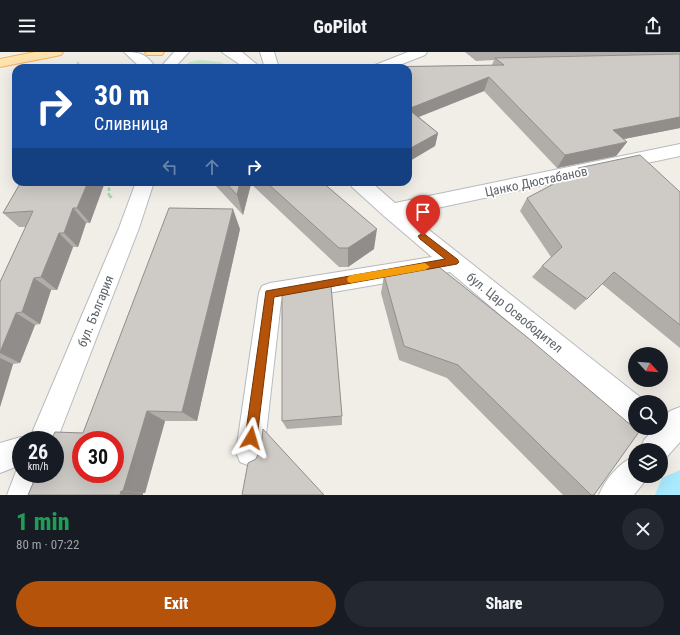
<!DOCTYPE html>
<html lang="en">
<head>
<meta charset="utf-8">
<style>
	:root { --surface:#171b24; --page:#242831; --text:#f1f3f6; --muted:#9ea1a6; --accent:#b45309 }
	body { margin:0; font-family:"Roboto Condensed",sans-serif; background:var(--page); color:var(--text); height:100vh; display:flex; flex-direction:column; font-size:15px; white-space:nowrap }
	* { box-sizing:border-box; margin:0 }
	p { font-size:13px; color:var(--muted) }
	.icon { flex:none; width:22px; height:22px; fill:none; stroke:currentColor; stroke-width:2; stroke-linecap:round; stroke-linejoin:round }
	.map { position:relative; height:443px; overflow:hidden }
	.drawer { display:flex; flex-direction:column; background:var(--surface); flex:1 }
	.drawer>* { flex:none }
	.guide { position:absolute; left:12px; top:12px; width:400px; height:122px; border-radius:12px; box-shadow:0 4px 16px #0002; background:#1a4fa0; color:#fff; overflow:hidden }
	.needle { width:26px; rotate:116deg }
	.fabs { position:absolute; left:628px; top:295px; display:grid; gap:8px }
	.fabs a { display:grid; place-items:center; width:40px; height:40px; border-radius:50%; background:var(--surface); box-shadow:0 4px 16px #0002; font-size:20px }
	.speed { position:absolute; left:12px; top:379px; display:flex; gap:8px; font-size:20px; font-weight:700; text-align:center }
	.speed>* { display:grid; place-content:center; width:52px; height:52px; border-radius:50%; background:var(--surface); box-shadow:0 4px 16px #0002; line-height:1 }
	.speed small { font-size:10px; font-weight:400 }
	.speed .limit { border:6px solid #d22; background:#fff; color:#111 }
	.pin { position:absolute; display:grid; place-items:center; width:34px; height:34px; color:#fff; margin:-41px -17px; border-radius:50% 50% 50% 0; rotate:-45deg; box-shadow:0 0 4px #0007 }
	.pin .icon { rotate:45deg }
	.me { position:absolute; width:44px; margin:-22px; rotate:7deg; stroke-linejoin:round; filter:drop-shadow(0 0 3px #0008) }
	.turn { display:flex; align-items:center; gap:14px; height:84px; padding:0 16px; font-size:18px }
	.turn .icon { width:52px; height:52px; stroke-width:2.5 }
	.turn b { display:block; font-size:28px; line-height:34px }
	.lanes { display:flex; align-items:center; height:38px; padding:0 16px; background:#0003; justify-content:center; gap:20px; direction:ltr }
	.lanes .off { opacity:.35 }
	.round { display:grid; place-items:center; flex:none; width:42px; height:42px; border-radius:21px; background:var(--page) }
	.headline { display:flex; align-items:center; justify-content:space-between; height:68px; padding:0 16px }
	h1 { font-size:24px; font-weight:800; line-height:30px; color:#1e9e55 }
	.primary-button { display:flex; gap:8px; margin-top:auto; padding:8px 16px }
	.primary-button a { flex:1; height:46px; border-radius:24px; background:var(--accent); color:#fff; font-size:16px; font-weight:800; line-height:46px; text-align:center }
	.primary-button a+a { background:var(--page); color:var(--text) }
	header { display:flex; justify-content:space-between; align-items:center; height:52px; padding:0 16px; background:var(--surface); font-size:18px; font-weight:800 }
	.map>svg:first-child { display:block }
	.green { fill:#cae9c3 }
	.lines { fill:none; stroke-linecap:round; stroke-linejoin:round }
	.canal { fill:#a9eaff; fill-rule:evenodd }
	.minor-casing { stroke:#b7bbbe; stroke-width:2 }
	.major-casing { stroke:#f8ae59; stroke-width:2 }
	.path-far1 { stroke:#a5dca9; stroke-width:1.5; stroke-dasharray:3 1.5; stroke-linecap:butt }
	.path { stroke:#a5dca9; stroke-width:2.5; stroke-dasharray:3.5 2; stroke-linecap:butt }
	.minor { fill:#fff; fill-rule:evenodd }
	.major { fill:#ffe3ae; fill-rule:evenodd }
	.wall { fill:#b1aeaa }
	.shaded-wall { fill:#908d8b }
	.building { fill:#cecac6; stroke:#908d8b; fill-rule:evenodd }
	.route { fill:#b45309; stroke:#753606 }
	.slow { fill:#f59e0b }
	.labels { text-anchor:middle; stroke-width:3.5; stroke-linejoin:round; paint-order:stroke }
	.street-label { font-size:13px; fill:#5e6468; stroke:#fff }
</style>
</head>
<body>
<header><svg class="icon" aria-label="menu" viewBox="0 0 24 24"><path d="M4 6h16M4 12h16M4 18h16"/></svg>GoPilot<svg class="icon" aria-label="share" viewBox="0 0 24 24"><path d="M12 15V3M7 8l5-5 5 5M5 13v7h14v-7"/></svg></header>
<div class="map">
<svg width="680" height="443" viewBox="0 0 680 443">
	<rect width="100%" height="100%" fill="#f1ede7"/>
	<polygon class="green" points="200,8 220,10 232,16 181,16 190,10"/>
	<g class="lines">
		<polygon class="canal" points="680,418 680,443 655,443 662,426"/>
		<defs>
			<g id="minor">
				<path d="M124,0C141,0 146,2 156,16H141Z"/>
				<polygon points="174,0 189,0 174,16 160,16"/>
				<path d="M222,0H242L261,16C256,16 248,17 244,15C242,14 223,1 222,0Z"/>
				<polygon points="260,0 274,0 279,16 265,16"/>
				<polygon points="408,0 427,0 425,3 392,16 373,16 375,13"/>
				<polygon points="680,92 680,104 409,162 645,349 635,350 635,373 625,369 450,220 281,249 264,400 260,410 250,414 240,410 236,400 259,241 262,234 270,231 432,205 384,164 352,135 350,130 371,130 395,151"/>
				<polygon points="136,130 154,130 139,176 55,393 55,388 21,388 21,422 45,422 37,443 7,443 18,414 0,421 0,391 21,385 29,388 119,176"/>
				<polygon points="680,355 680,390 664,408 661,410 661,398 640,398 644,388 655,376 661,376 661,369 670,359"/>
				<path d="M635,404V424H648L645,429L634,443H599C605,427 619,411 635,404Z"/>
			</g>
			<g id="major">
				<polygon points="35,0 63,0 61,3 56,4 0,15 0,7"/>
				<polygon points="145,0 164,0 162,3 147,3"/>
			</g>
		</defs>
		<use href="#minor" class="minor-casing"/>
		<use href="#major" class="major-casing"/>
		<polyline class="path-far1" points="77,10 82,16"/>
		<polyline class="path" points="109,130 109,146 112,144"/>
		<use href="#minor" class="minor"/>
		<use href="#major" class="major"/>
	</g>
	<g class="wall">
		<polygon points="465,0 680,0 680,76 623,87 627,90 616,104 557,116 484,39 419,65 438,81 435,94 408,110 408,16 374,16 374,15 492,13 494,8 476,9"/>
		<polygon points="578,116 680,140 680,296 602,232 587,247 575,258 532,225 542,214 551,205 520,159 527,146 575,121"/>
		<polygon points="21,130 105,130 90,171 86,171 78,195 73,195 57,238 51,238 40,272 35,273 20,311 13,312 0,355 0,230 26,175 19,175 3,161"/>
		<polygon points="212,130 322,130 374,197 348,215 339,215 251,132 243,163"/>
		<polygon points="240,177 197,369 165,369 145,441 28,443 83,381"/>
		<polygon points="384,223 594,443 563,443 447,326 399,308 381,241"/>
		<polygon points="342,364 342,373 287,377 282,369"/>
	</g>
	<g class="shaded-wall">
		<polygon points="489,25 484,39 408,69 408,57"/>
		<polygon points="680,65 680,76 604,91 613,78"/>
		<polygon points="438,81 435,94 408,110 408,105 409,97"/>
		<polygon points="627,90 616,104 557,116 565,103"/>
		<polygon points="88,130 105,130 90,171 77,156"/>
		<polygon points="240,130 250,130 251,132 243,163 237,143"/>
		<polygon points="73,156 86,171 78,195 64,181"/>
		<polygon points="233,157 240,177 197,369 182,360"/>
		<polygon points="377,177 374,197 348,215 348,196"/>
		<polygon points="59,181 73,195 57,238 41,225"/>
		<polygon points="34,226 51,238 40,272 22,260"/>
		<polygon points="16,261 35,273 20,311 0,301 0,300"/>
		<polygon points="0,306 13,312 0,355"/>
		<polygon points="147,359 165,369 145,441 123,439"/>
		<polygon points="121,439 143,441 143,443 120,443"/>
	</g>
	<g class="building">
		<polygon points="680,2 680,65 613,78 627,90 565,103 489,25 408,57 438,81 409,97 408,96 408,16 376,16 374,15 504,13 495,6"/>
		<polygon points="76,14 77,16 67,16"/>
		<polygon points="640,103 680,140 680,273 614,220 587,247 542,214 562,195 527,146 580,118 578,116"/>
		<polygon points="21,130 88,130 77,156 73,156 64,181 59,181 41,225 34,226 22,260 16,261 0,300 0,230 33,159 3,161"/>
		<polygon points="225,130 240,130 237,143"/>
		<polygon points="266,130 322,130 377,177 348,196 339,196"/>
		<path d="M169,156L233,157L182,360L147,359L123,439H121L120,443H28L37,422H55V388H51L55,380L83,381ZM81,388H115V422H81Z"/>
		<polygon points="439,215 527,285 639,380 594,443 591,443 458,313 404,294 384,223"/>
		<polygon points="331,233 342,364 282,369 282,238"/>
		<polygon points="263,377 324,443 242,443 248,411 256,407 261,396"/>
	</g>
	<polygon class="route" points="423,181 457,207 459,210 457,212 274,245 257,386 255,390 251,392 247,390 245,386 266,239 445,207 420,187 418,184"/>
	<polygon class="slow" points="425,211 430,215 425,218 351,231 348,230 347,227 348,225 351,223"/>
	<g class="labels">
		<g class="street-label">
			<text transform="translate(536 129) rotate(-12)" y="5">Цанко Дюстабанов</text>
			<text transform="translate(95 259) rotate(-68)" y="5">бул. България</text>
			<text transform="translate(515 260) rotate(39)" y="5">бул. Цар Освободител</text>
		</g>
	</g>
</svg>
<div class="fabs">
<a><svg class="needle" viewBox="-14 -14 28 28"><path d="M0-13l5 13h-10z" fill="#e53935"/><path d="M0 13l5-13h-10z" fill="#9ea1a6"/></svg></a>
<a><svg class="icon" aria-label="search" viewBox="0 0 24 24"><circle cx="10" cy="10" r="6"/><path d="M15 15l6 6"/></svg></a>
<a><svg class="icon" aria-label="layers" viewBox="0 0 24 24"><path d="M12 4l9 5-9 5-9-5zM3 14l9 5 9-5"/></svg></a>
</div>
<div class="speed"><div>26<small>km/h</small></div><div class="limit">30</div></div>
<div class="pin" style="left:423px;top:184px;background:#d93025"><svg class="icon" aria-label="arrive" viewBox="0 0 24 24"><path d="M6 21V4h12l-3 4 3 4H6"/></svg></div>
<svg class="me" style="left:251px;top:386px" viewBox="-20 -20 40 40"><path d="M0-17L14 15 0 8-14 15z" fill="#b45309" stroke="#fff" stroke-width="4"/></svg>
<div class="guide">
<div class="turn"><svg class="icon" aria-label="right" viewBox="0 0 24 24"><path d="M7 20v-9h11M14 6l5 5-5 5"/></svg><div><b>30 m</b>Сливница</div></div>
<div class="lanes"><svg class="icon off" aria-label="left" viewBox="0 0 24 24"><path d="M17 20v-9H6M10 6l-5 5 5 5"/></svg><svg class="icon off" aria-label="ahead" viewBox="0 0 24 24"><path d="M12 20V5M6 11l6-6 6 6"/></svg><svg class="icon" aria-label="right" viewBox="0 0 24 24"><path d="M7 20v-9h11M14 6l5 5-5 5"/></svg></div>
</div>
</div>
<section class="drawer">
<div class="headline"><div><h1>1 min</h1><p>80 m · 07:22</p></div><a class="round"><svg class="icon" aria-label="close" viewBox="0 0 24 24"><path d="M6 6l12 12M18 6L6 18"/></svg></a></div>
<div class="primary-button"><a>Exit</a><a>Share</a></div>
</section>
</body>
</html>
